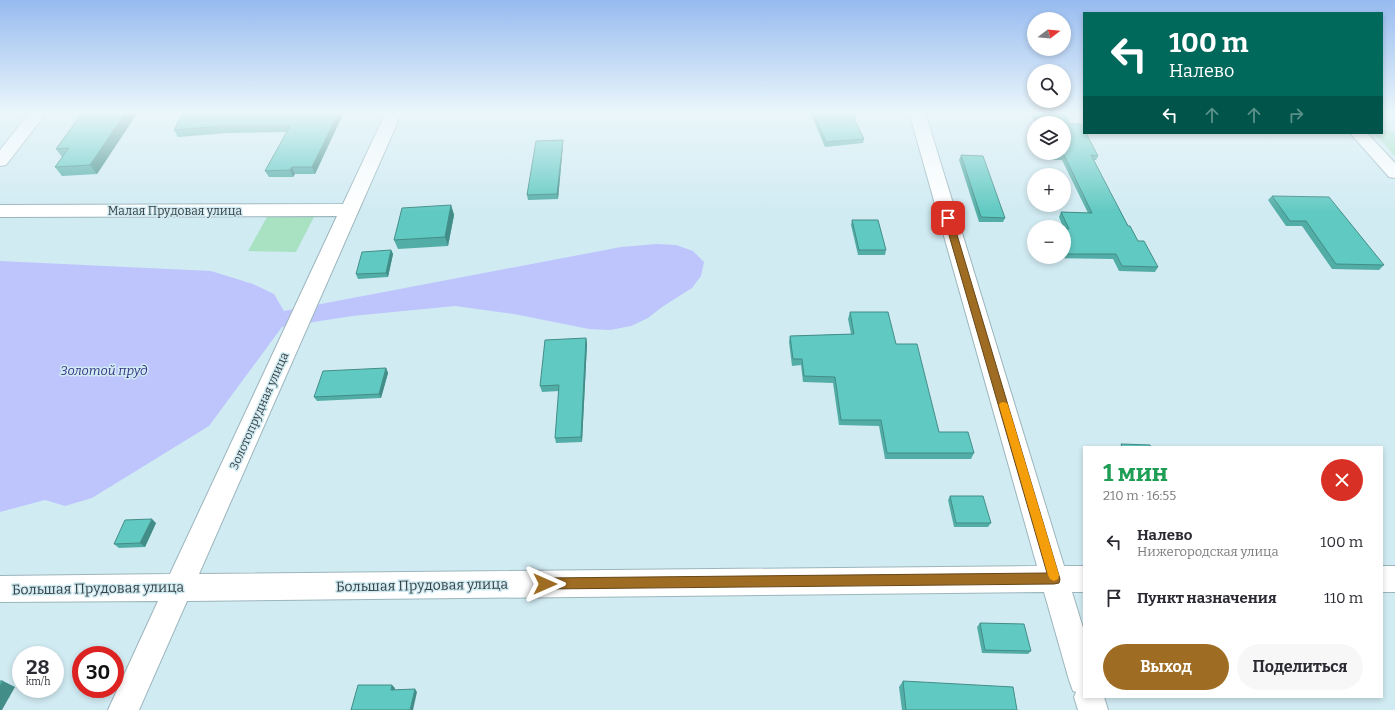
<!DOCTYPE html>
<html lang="ru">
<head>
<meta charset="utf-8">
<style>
	:root { --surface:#fff; --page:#f7f7f7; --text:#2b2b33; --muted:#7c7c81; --accent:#9f6c23 }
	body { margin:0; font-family:Bitter,serif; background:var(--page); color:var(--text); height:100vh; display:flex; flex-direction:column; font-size:15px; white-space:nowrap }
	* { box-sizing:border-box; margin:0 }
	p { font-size:13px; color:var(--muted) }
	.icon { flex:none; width:22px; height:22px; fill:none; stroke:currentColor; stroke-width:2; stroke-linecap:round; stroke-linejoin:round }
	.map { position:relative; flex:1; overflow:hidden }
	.drawer { position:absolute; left:1083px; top:446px; width:300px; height:252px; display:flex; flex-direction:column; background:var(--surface); border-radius:0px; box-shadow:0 2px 6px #0003 }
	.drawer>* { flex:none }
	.hud { position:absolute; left:1083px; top:12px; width:300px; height:122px; border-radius:0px; box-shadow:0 2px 6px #0003; background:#00695c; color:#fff; overflow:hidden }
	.needle { width:26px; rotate:74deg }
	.buttons { position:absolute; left:1027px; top:12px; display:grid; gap:8px }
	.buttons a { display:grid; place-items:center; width:44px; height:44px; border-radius:50%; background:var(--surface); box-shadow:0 2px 6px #0003; font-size:20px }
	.speed { position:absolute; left:12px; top:646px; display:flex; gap:8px; font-size:20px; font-weight:700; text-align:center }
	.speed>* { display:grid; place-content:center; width:52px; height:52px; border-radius:50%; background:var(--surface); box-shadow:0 2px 6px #0003; line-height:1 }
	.speed small { font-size:10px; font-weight:400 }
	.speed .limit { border:6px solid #d22; background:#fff; color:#111 }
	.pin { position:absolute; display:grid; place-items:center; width:34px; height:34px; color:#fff; margin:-17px; border-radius:8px; box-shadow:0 2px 6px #0006 }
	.me { position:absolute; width:44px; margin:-22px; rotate:90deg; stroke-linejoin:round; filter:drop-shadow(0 0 3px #0008) }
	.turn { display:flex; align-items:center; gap:14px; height:84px; padding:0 20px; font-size:18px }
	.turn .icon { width:52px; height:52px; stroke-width:2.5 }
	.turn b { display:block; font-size:28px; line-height:34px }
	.lanes { display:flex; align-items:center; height:38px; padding:0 20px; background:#0003; justify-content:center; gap:20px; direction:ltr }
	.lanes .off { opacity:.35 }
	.round { display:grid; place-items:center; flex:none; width:42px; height:42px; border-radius:21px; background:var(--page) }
	.headline { display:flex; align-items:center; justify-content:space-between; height:68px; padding:0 20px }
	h1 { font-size:24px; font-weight:700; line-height:30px; color:#1e9e55 }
	.cta { display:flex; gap:8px; margin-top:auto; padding:8px 20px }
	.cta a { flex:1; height:46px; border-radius:24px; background:var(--accent); color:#fff; font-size:16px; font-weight:700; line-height:46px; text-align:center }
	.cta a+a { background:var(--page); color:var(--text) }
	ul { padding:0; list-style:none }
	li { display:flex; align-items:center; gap:12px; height:56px; padding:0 20px }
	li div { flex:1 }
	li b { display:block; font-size:15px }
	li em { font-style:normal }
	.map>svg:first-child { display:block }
	.green { fill:#a8e2c2 }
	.water { fill:#bdc5fc }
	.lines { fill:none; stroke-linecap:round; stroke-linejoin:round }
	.street-casing { stroke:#9cb5bd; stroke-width:2 }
	.street { fill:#fff; fill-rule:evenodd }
	.wall { fill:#53ada7 }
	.shaded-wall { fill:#438d88 }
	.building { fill:#60c9c2; stroke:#438d88 }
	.route { fill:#9f6c23; stroke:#674617 }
	.slow { fill:#f59e0b }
	.labels { text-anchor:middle; stroke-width:3; stroke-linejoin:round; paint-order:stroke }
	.street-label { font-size:12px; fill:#353f42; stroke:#d1ebf3 }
	.water-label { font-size:13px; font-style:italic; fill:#353683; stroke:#d1ebf3 }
	.near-street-label { font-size:14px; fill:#353f42; stroke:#d1ebf3 }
</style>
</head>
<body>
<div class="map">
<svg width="1395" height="710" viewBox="0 0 1395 710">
	<rect width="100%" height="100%" fill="#d1ebf3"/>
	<g class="green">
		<polygon points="1382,129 1395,133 1395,156 1374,133 1382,133"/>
		<polygon points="267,217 314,217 296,252 248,251"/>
	</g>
	<polygon class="water" points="657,244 676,245 693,251 704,262 701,276 692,288 662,307 648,318 631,326 610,330 589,329 514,314 455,306 352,316 282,327 209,426 92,498 65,506 45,500 0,512 0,261 211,271 253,284 274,294 284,311 621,247"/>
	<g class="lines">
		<defs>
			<g id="street">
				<polygon points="30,112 47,112 6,165 0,166 0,150"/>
				<polygon points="386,112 402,112 199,574 1037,566 909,112 925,112 1064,566 1084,566 1084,592 1072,592 1084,631 1084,697 1104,697 1108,710 1078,710 1074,697 1076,692 1073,691 1069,680 1044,592 187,601 139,710 108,710 158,601 0,602 0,576 170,574 337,216 0,217 0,205 343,204"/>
				<polygon points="1350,133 1367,133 1395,163 1395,178 1389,177"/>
				<rect x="1382" y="566" width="13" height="26"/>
			</g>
		</defs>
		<use href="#street" class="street-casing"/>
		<use href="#street" class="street"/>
	</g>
	<g class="wall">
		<polygon points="83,112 138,112 97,174 62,176 55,167 62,157 56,149"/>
		<polygon points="184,112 344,112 315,174 295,174 293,177 269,177 265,171 287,132 227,133 178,137 174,130"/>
		<polygon points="810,112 854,112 855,121 864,139 863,143 825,147"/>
		<polygon points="1032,112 1064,112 1070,124 1098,156 1096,160 1094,160 1128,226 1138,241 1158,267 1155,272 1119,271 1113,259 1048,258 1048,257 1064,257 1064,227 1063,227 1059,217 1061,212 1088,213 1062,160 1051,160 1048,153 1064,153 1064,123 1035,123 1031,115"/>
		<polygon points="563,140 563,145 558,199 528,200 527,195"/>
		<polygon points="961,155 1005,218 1003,222 979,222 959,160"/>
		<polygon points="1272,196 1384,265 1379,270 1332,269 1302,226 1286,226 1268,200"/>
		<polygon points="451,205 454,215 448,246 398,249 394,240"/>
		<polygon points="852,220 886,250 885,255 858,255 851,225"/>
		<polygon points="391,250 393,254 388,277 358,279 356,274"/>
		<polygon points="850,312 896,344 939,432 974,453 971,459 885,459 879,426 839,425 833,383 803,382 801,365 792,366 789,342 790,336 851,334 848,319"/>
		<polygon points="586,338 587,344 582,442 556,443 555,438 559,391 542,392 540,386"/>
		<polygon points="386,368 388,373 381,398 317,401 314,397"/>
		<polygon points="950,496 991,523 988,527 954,527 948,500"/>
		<polygon points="156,523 145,547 119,548 114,544"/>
		<polygon points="980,623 1031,651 1028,654 982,653 977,627"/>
		<polygon points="903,681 1017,710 902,710 899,687"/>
	</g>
	<g class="shaded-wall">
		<polygon points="126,112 138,112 97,174 90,165"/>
		<polygon points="339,112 344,112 315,174 312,167"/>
		<polygon points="563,140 563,145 558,199 557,194"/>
		<polygon points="292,167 295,174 293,177 290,170"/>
		<polygon points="451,205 454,215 448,246 445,237"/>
		<polygon points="391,250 393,254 388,277 386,273"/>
		<polygon points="586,338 587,344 582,442 581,437"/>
		<polygon points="386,368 388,373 381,398 379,394"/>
		<polygon points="152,519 156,523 145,547 140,543"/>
		<polygon points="3,681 15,687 2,710 0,710 0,686"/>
		<polygon points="392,685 395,688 394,693 391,690"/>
		<polygon points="415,689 417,692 413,710 410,710"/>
	</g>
	<g class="building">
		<polygon points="83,112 126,112 90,165 55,167 69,148 56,149"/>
		<polygon points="184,112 339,112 312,167 292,167 290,170 265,171 290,126 223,126 174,130"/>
		<polygon points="813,112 854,112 855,121 864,139 826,142"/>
		<polygon points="1033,112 1064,112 1070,124 1081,124 1084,129 1084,133 1086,133 1098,156 1091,155 1128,226 1130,226 1138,241 1144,241 1158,267 1122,266 1116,254 1064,254 1064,229 1069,229 1061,212 1092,213 1064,155 1053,155 1052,153 1064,153 1064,123 1038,123"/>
		<polygon points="563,140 557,194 527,195 536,141"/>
		<polygon points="961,155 983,156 1005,218 981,217"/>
		<polygon points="1272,196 1329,197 1384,265 1336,264 1306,221 1290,221"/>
		<polygon points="451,205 445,237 394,240 402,208"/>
		<polygon points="852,220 878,220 886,250 859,250"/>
		<polygon points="391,250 386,273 356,274 362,252"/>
		<polygon points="850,312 888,312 896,344 917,344 939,432 968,432 974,453 887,453 881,420 841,420 835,377 804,376 802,359 793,359 790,336 854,334"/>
		<polygon points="586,338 581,437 555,438 559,385 540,386 545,340"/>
		<polygon points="386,368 379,394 314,397 323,371"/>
		<polygon points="1121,444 1150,445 1151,447 1122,447"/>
		<polygon points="950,496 983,496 991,523 956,523"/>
		<polygon points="152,519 140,543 114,544 125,520"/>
		<polygon points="980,623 1024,624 1031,651 985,650"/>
		<polygon points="0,681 3,681 0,686"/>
		<polygon points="903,681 1013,687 1017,710 906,710"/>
		<polygon points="358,685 392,685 391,690 415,689 410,710 351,710"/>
	</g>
	<linearGradient id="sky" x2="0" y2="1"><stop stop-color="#97bbf0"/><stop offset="0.53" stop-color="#eaf6fa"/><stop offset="1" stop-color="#eaf6fa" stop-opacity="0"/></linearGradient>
	<rect width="1395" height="212" fill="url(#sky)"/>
	<polygon class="route" points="948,215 952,218 1060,579 1059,583 1054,584 545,589 541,588 539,584 541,580 545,578 1047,573 944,218"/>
	<polygon class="slow" points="1003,402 1007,403 1008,405 1059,575 1058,579 1054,581 1050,579 1048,575 999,405 1000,403"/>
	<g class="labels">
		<g class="street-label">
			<text x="175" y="215">Малая Прудовая улица</text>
			<text transform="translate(259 411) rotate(-66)" y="4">Золотопрудная улица</text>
		</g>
		<g class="water-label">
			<text x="104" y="375">Золотой пруд</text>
		</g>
		<g class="near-street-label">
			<text transform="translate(422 585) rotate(-1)" y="5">Большая Прудовая улица</text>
			<text transform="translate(98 588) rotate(-1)" y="5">Большая Прудовая улица</text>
		</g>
	</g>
</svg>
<div class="buttons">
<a><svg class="needle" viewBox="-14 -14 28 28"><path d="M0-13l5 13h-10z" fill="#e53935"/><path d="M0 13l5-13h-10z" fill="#7c7c81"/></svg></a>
<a><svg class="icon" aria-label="search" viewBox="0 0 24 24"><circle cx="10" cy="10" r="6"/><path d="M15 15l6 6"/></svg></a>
<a><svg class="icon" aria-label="layers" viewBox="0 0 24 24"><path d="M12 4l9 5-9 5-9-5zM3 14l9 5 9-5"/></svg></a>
<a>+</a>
<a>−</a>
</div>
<div class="speed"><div>28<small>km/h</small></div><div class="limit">30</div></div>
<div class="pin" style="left:948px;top:218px;background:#d93025"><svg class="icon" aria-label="arrive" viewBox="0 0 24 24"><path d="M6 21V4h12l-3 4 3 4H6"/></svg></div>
<svg class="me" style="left:545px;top:584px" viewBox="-20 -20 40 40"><path d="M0-17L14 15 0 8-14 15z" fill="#9f6c23" stroke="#fff" stroke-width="4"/></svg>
<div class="hud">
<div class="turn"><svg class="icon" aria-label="left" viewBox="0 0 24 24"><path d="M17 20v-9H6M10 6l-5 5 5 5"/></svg><div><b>100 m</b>Налево</div></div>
<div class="lanes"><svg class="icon" aria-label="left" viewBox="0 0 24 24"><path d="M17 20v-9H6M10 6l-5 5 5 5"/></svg><svg class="icon off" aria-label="ahead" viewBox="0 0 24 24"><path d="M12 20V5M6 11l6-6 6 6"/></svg><svg class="icon off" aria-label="ahead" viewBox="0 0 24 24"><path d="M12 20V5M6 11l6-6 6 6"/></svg><svg class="icon off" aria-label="right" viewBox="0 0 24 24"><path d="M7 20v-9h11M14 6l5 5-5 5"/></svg></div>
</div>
<section class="drawer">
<div class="headline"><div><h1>1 мин</h1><p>210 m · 16:55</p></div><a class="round" style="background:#d93025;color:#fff"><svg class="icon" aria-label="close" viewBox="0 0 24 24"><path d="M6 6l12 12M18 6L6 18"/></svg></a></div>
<ul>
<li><svg class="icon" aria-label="left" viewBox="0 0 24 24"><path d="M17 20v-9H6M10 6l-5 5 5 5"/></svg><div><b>Налево</b><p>Нижегородская улица</p></div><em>100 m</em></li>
<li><svg class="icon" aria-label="arrive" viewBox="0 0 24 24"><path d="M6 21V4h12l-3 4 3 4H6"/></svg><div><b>Пункт назначения</b></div><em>110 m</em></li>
</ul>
<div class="cta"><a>Выход</a><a>Поделиться</a></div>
</section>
</div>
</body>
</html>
